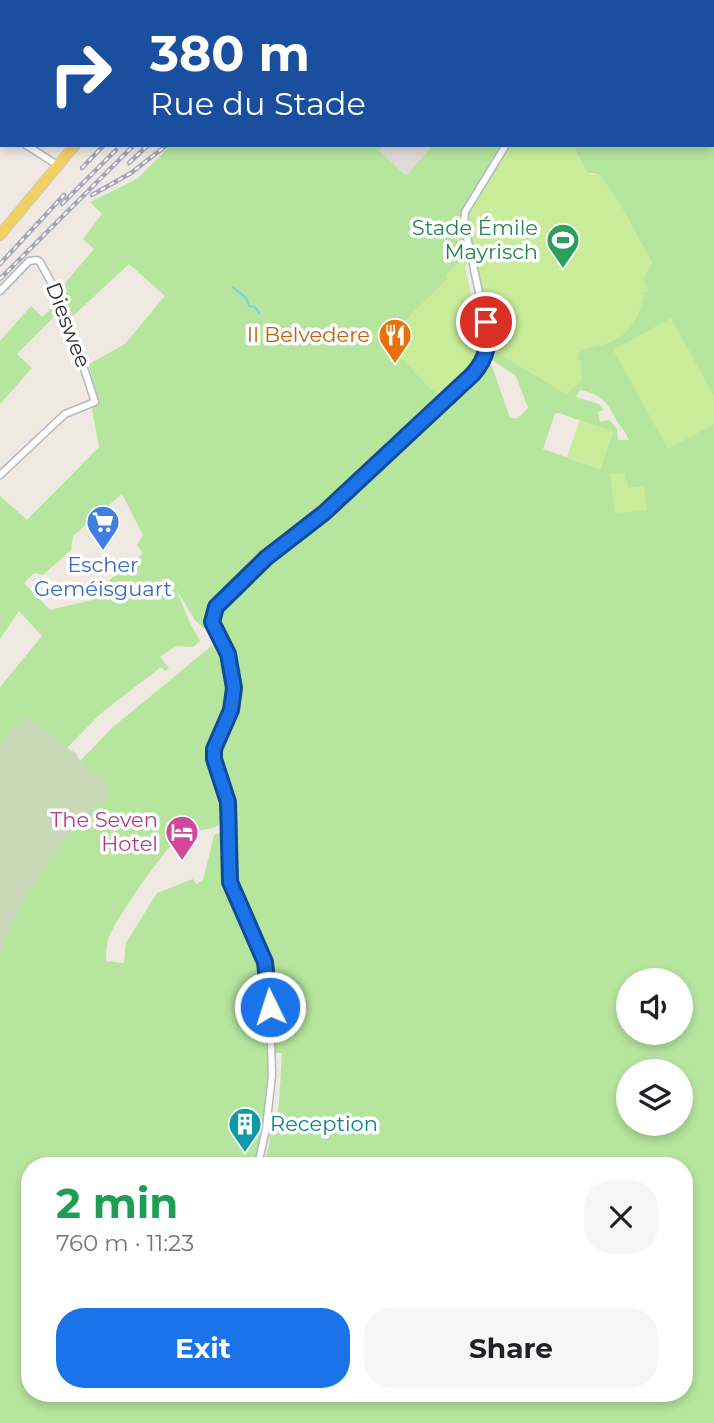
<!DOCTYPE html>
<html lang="en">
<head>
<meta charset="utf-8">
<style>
	:root { --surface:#fff; --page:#f6f6f6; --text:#202124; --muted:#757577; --accent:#1a73e8 }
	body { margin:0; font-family:Montserrat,sans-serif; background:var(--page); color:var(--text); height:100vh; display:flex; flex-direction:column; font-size:26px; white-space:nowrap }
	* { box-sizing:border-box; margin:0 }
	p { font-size:23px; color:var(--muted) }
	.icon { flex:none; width:38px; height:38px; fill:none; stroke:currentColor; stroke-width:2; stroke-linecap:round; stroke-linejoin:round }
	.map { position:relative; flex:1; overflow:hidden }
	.drawer { position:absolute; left:21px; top:1157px; width:672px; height:245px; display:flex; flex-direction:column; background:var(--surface); border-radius:28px; box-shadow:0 4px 10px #0003 }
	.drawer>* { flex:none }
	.banner { position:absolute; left:0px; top:0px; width:714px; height:147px; box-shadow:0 4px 10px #0003; background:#1a4fa0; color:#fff; overflow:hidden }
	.tools { position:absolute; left:616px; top:968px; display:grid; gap:14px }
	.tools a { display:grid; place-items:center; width:77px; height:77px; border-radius:50%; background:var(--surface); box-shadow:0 4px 10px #0003; font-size:35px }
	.pin { position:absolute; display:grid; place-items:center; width:60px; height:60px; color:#fff; margin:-30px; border:4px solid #fff; border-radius:50%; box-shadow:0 2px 7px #0007 }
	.me { position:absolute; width:77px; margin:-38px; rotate:356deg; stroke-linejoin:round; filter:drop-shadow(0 0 5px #0008) }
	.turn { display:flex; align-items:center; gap:24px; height:147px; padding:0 35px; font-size:32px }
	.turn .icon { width:91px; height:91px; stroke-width:2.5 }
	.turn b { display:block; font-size:49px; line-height:60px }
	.round { display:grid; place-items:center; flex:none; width:74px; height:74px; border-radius:28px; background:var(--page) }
	.overview { display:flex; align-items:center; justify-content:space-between; height:119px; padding:0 35px }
	h1 { font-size:42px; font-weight:700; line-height:52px; color:#1e9e55 }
	.button { display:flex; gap:14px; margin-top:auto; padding:14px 35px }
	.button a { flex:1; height:80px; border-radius:28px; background:var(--accent); color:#fff; font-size:28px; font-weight:700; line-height:80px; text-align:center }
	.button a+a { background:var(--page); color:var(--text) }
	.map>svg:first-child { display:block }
	.green { fill:#b6e59e; fill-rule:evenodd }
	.cemetery { fill:#c8d9b8 }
	.pitch { fill:#c9ec9a }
	.plaza { fill:#dfdcd8 }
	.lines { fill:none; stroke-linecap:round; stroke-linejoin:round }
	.stream { stroke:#75cff0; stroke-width:2 }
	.minor-casing { stroke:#b4b7c1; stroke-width:9 }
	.primary-casing { stroke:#c9c9c9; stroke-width:12 }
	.minor { stroke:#fff; stroke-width:6 }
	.primary { stroke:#f2d163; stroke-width:10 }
	.rail-casing { stroke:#a3a6b8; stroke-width:4.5 }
	.rail { stroke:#fff; stroke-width:2; stroke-dasharray:5; stroke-linecap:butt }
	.route-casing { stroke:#114b97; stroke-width:18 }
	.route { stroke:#1a73e8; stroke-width:12 }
	.labels { text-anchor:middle; stroke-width:7; stroke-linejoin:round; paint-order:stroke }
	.leisure-label { font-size:21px; fill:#27864d; stroke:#fff; text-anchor:end }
	.street-label { font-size:21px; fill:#2e2e2e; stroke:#fff }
	.food-label { font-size:21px; fill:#c56008; stroke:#fff; text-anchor:end }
	.shop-label { font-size:21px; fill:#366cbe; stroke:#fff }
	.hotel-label { font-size:21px; fill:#b23c85; stroke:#fff; text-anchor:end }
	.culture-label { font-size:21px; fill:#0d838f; stroke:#fff; text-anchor:start }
</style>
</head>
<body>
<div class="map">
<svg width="714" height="1423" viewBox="0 0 714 1423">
	<rect width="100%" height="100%" fill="#efe9e1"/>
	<g class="green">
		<path d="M668,0H714V1423H0V687L42,636L19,611L0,639V496L27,520L99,447L92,409L96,406L95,391L89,364L125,344L165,296L129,264L73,316L60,289L94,249L83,239L102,214L90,202L137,179L171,145H506L465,212L470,252L465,253L466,256L446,275L449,278L385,340L431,389L443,396L315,514L263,556L212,602L207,611L206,628H203L195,620L176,589L190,623L200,641L193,647L176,646L160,657L169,668L165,671L161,667L100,714L67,748L80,761L113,727L214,644H218L232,674H235C233,663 218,623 219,617C220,610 224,606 228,601L326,516L489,366H492L510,418H518L528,408L516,376L492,360L496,352L468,225L577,360L578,353L590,346L605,344L643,297L644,291L648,292L643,277L652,263L619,203L599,174L587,173L573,145H712V2ZM580,390C599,394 606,400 614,416C618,424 625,431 629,440H618L617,429L609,420L600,422L598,412L604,410L599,404L576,397ZM559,413L613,432L600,469L543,449L555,414ZM122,494L143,535L137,545L143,553L91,595L92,600L50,610L24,583L34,573L43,575L71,550L73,536ZM217,771L229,812V830L214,835L203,880L196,884L193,879L157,893L126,943L124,963L106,961C106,954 106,946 108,940C113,922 167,845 182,835C195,827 214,833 221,822C229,808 218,790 213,776ZM628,980H681V1032H628ZM273,1053H282L279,1103L275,1130L268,1129L270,1141L266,1157L261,1156ZM628,1071H681V1124H628ZM251,1158L268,1162L267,1166H684V1393H30V1166L249,1165Z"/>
		<polygon points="59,302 61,310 17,354 32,368 0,404 0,341 31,306 42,317"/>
	</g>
	<path class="cemetery" d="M23,716C44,723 56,743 76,753L80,761L110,784L107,799C57,837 23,896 0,954V747Z"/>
	<g class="pitch">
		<path d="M512,145H573L587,173L592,175L599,174L619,203L652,263L643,277L649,292H644C641,315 630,337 605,344C595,347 588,347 578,353L577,360H582L581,381L566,394L496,352L468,225V212L472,204Z"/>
		<path d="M466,256L467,263L465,267L475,314C480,318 480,322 481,329C487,359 462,377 443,396L431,389L385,340L448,279L445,275Z"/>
		<polygon points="671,318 714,396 714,424 668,449 613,350"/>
		<polygon points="580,420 613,432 600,469 567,457"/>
		<polygon points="625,472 628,488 644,486 647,510 615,514 610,474"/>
	</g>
	<polygon class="plaza" points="384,145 433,145 406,176 379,151"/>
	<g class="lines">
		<polyline class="stream" points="233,287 246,298 249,306 255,307 260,314"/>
		<defs>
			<g id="minor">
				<polyline points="69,0 70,2"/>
				<polyline points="484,0 484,2"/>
				<polyline points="576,0 577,2"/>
				<polyline points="11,2 15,0"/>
				<polyline points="112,2 113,0"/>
				<polyline points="0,8 2,7"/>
				<polyline points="0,118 2,117"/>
				<polyline points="0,129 2,130"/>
				<polyline points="26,145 59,166"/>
				<polyline points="0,291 29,261 37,260 40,262 63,304 95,402 65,414 0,475"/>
				<polyline points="259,1160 266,1129 272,1075 269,980 259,944 230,882 229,812 214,759 214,749 231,710 234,688 228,654 212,622 216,607 266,558 324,513 480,365 486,356 488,334 464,223 465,212 506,145"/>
			</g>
			<g id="primary">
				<polyline points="178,2 179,0"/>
				<polyline points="0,235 75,145"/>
			</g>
		</defs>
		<use href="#minor" class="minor-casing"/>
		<use href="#primary" class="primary-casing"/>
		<use href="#minor" class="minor"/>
		<use href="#primary" class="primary"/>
		<defs>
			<g id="rail">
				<polyline points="243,2 245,0"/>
				<polyline points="266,2 268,0"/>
				<polyline points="281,2 282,0"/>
				<polyline points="299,2 301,0"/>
				<polyline points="129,163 148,145"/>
				<polyline points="82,168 104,145"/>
				<polyline points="92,195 131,173 167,145"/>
				<polyline points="62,204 116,150"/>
				<polyline points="0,264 64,195"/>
				<polyline points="0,279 134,145"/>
			</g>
		</defs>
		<use href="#rail" class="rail-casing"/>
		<use href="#rail" class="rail"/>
	</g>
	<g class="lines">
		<defs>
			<path id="route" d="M270,1007L265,962L230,882L228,802L214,759V749L231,710L234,688L228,654L212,622L216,607L266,558L324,513L473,374C487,358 490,343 486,322"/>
		</defs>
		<use href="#route" class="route-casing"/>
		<use href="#route" class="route"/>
	</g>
	<defs>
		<symbol id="stadium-pin" viewBox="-11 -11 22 30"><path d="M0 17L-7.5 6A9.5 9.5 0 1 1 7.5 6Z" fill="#2e9e5b" stroke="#fff"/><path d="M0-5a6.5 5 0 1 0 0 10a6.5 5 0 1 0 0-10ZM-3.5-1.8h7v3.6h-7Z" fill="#fff"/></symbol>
		<symbol id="restaurant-pin" viewBox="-11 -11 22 30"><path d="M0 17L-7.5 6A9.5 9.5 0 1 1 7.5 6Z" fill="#e8710a" stroke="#fff"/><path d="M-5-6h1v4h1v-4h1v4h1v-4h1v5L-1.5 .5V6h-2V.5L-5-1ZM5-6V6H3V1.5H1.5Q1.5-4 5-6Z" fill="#fff"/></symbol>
		<symbol id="supermarket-pin" viewBox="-11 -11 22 30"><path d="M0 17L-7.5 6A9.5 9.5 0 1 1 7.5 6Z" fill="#3f7fe0" stroke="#fff"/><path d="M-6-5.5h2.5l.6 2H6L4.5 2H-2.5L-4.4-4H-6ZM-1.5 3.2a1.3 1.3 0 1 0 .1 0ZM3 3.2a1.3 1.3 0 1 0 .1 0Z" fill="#fff"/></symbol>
		<symbol id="hotel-pin" viewBox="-11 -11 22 30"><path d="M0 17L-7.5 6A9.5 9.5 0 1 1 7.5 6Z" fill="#d1479c" stroke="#fff"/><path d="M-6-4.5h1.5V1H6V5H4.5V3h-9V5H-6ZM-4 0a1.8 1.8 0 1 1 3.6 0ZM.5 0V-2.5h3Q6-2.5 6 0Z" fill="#fff"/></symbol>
		<symbol id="building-pin" viewBox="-11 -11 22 30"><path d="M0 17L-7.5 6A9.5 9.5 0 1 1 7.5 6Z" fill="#0f9aa8" stroke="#fff"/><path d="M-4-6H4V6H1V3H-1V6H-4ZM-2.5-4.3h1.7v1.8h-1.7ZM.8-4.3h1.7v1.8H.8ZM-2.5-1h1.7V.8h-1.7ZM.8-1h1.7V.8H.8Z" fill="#fff"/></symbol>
	</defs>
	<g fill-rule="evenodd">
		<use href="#stadium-pin" x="544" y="221" width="38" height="52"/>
		<use href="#restaurant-pin" x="376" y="316" width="38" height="52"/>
		<use href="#supermarket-pin" x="84" y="503" width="38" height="52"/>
		<use href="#hotel-pin" x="163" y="813" width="38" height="52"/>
		<use href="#building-pin" x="226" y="1105" width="38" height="52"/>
	</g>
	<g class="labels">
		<g class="leisure-label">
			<text x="538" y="235">Stade Émile<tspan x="538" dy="24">Mayrisch</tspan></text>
		</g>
		<g class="street-label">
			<text transform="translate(68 325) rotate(69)" y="7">Dieswee</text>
		</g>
		<g class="food-label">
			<text x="370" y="342">Il Belvedere</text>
		</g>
		<g class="shop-label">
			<text x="103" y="572">Escher<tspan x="103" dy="24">Geméisguart</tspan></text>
		</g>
		<g class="hotel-label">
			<text x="158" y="827">The Seven<tspan x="158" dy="24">Hotel</tspan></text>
		</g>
		<g class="culture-label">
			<text x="270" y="1131">Reception</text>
		</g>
	</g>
</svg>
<div class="tools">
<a><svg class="icon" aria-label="sound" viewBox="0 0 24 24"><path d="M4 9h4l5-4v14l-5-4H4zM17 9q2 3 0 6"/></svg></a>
<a><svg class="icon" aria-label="layers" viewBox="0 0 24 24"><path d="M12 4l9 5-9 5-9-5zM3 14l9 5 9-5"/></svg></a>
</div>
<div class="pin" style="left:486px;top:322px;background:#d93025"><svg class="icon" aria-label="arrive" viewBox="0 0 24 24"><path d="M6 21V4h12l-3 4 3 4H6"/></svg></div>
<svg class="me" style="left:270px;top:1007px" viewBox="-20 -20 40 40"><circle r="17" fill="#1a73e8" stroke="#fff" stroke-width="3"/><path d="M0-11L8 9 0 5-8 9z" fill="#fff"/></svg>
<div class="banner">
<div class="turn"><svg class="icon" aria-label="right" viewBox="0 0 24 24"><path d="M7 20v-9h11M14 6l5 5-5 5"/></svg><div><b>380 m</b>Rue du Stade</div></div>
</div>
<section class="drawer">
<div class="overview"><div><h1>2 min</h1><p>760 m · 11:23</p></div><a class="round"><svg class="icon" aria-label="close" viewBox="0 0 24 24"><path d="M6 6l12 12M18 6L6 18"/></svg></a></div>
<div class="button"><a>Exit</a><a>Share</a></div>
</section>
</div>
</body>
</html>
